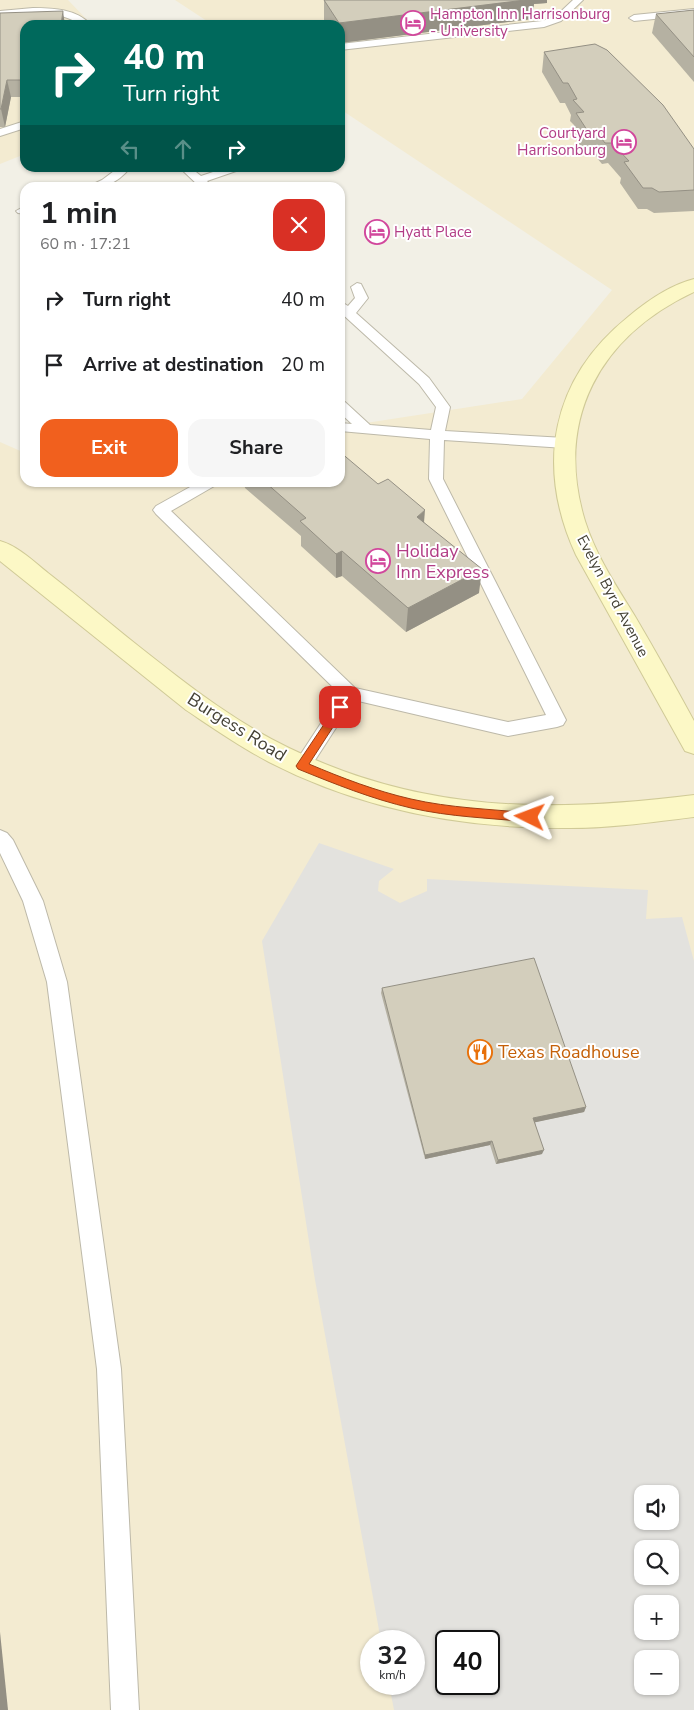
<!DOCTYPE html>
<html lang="en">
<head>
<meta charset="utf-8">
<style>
	:root { --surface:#fff; --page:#f6f6f6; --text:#202124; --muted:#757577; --accent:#f1601e }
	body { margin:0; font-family:"Nunito Sans",sans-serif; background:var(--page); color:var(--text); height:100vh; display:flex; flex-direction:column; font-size:19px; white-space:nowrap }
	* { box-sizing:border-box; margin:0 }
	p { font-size:16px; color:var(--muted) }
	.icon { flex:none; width:28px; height:28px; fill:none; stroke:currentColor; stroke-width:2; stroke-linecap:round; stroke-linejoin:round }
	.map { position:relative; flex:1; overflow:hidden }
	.drawer { position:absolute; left:20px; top:182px; width:325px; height:305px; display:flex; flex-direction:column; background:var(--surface); border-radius:15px; box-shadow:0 1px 4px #0004 }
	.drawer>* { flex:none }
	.hud { position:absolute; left:20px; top:20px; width:325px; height:152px; border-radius:15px; box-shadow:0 1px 4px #0004; background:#00695c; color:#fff; overflow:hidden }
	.controls { position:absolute; left:634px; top:1485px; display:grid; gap:10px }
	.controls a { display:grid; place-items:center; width:45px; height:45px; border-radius:10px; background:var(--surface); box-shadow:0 1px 4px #0004; font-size:25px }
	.speed { position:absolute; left:360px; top:1630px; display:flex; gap:10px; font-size:25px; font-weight:700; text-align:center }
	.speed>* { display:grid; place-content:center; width:65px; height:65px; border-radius:50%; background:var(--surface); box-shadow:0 1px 4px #0004; line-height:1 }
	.speed small { font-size:12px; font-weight:400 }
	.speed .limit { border:2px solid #111; border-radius:8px; background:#fff; color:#111 }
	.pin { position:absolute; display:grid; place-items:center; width:42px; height:42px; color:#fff; margin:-21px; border-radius:10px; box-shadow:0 2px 8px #0006 }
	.me { position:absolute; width:55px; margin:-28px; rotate:273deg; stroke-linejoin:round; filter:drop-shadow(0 0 4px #0008) }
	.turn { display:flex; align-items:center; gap:18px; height:105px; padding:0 20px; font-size:22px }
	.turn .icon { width:65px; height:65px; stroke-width:2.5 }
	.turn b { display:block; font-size:35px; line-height:42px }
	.lanes { display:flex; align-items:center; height:48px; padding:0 20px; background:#0003; justify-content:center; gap:25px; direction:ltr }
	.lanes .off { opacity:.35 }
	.round { display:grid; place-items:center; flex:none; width:52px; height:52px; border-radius:15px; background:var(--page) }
	.headline { display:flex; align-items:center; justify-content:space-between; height:85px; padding:0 20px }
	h1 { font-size:30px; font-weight:700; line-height:38px }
	.button { display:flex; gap:10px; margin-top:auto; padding:10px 20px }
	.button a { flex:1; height:58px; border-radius:15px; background:var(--accent); color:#fff; font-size:20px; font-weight:700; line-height:58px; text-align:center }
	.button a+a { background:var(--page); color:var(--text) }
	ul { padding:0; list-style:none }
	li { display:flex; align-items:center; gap:15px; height:65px; padding:0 20px }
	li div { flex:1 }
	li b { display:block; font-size:19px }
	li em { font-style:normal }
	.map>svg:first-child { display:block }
	.commercial { fill:#f3ebd1; fill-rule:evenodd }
	.parking { fill:#e3e2de; fill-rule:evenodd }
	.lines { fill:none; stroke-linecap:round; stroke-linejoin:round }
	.lane-casing { stroke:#bdb9a9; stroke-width:2 }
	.secondary-casing { stroke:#d0ca97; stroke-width:2 }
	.lane { fill:#fff; fill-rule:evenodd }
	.secondary { fill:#fcf8c6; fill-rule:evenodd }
	.wall { fill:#b5b1a2 }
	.shaded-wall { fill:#949084 }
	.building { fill:#d3cebc; stroke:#949084 }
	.route { fill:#f1601e; stroke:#9d3e14 }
	.labels { text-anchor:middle; stroke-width:4; stroke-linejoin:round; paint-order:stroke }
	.far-hotel-label { font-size:15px; fill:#b23c85; stroke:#fff; text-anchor:start }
	.far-street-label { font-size:15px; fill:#444135; stroke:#fff }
	.hotel-label { font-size:18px; fill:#b23c85; stroke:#fff; text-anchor:start }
	.street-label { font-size:18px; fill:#444135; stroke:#fff }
	.food-label { font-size:18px; fill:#c56008; stroke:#fff; text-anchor:start }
</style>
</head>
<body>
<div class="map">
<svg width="694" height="1710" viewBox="0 0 694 1710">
	<rect width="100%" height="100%" fill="#f2f0e6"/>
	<g class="commercial">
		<polygon points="0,0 68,0 92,25 25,25 25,154 0,164"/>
		<path d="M175,0H694V1710H0V442L25,453V482H340V427L522,399L612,290L340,109V25H213ZM642,1494H670V1521H642ZM642,1549H670V1576H642ZM642,1604H670V1631H642ZM371,1641H414V1684H371ZM446,1641H489V1684H446ZM642,1659H670V1686H642Z"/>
	</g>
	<path class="parking" d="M319,843L394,869L379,881L378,891L400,903L427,891V879L648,890L646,919L682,917L694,961V1710H394L389,1684H414V1641H381L315,1280L262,941ZM642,1494H670V1521H642ZM642,1549H670V1576H642ZM642,1604H670V1631H642ZM446,1641H489V1684H446ZM642,1659H670V1686H642Z"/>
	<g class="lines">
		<defs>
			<g id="lane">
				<polygon points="573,0 583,0 561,21 544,27 340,50 340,44 542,21 555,17"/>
				<path d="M33,8C53,8 77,9 91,25C78,25 70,17 57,15C38,12 19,15 0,17V11Z"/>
				<polygon points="694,9 694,15 634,21 629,18 634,15"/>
				<polygon points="25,121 25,128 0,136 0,129"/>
				<path d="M118,168H130C116,184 105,188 85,188L102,180Z"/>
				<polygon points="180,168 191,168 201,176 225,168 241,168 239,170 207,181 213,188 201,188"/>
				<polygon points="25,206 25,214 18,213 16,211"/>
				<polygon points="357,283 361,284 368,298 356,313 429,378 450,407 445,431 565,438 570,440 572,443 570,446 565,448 444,440 443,479 566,720 563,725 557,727 508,736 354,700 308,771 302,773 296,771 293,766 340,694 156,514 153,510 156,506 199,482 218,482 216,485 171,511 355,688 508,722 546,715 429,479 430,439 340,431 340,423 352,424 340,413 340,401 345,402 370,425 431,430 436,407 419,384 340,312 340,301 348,306 355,298 351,287"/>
				<polygon points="0,830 7,833 13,840 43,901 67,982 121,1369 139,1710 111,1710 97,1369 47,982 23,901 0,853"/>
			</g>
			<g id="secondary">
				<path d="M694,279V292C600,336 554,419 585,521C596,556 617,587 636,618C656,652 675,686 694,721V754L685,751L576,555C535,466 551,379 628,317C647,301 670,285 694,279Z"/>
				<path d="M0,541C18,546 34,562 48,573C83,600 116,629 151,656C194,690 239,724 289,748C423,813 550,813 694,795V817C653,822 611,828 570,828C466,829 362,810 269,762C240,747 213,728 186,710L0,561Z"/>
			</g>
		</defs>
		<use href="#lane" class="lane-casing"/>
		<use href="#secondary" class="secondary-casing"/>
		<use href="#lane" class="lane"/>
		<use href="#secondary" class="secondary"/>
	</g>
	<g class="wall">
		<polygon points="324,0 547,3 534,4 532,19 340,43 340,25 327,25 324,20"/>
		<polygon points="694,10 694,82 652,33 656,14"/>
		<polygon points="0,13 25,25 25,97 11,97 5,127 0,127"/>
		<polygon points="544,52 694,149 694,211 654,213 647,209 638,209 620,183 621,178 608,163 602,164 591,151 584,151 572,134 574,125 570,121 571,115 565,103 560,103 542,72"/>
		<polygon points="244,482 340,482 378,484 424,522 479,593 406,632 342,576 336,578 301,546 301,536 245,488"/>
		<polygon points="382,988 586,1107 584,1112 535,1122 542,1154 496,1164 490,1145 425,1159 381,993"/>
	</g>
	<g class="shaded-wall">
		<polygon points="522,0 547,0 547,3 534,4 532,19 340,43 340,25 339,25 339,23"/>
		<polygon points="63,11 65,25 61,25"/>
		<polygon points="7,80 11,97 5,127 1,109"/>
		<polygon points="425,510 423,535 417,517"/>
		<polygon points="342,551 342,576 336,578 336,554"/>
		<polygon points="482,569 479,593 406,632 408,608"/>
		<polygon points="586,1107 584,1112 532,1123 533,1118"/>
		<polygon points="492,1141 490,1145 425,1159 425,1155"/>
		<polygon points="544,1150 542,1154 496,1164 498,1160"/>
		<polygon points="0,1632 8,1710 0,1710"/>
	</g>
	<g class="building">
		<polygon points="324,0 525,0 339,23"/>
		<polygon points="694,10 694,57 656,14"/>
		<polygon points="63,11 61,25 25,25 25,80 7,80 1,109 0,109 0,13"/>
		<polygon points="595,44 607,50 663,105 694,149 694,190 659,192 652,188 643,188 624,162 629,161 612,143 605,143 595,130 587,130 576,113 584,112 573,100 577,99 568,83 563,83 544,52"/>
		<polygon points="340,452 378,484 388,479 425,510 417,517 482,569 408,608 342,551 336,554 300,521 306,518 265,482 340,482"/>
		<polygon points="534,958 586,1107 533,1118 544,1150 498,1160 492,1141 425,1155 382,988"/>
	</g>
	<path class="route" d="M340,703L346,707L309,764C342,778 376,791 411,799C450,808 490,809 530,813L535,817L534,820L530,822C490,818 450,817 411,808C372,799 335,784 298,769L296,766L298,763L337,705Z"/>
	<defs>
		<symbol id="hotel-ring" viewBox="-11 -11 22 22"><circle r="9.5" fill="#fff" stroke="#d1479c" stroke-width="1.5"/><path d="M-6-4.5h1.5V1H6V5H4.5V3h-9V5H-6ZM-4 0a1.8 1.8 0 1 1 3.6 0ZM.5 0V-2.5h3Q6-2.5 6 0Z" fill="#d1479c"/></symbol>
		<symbol id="restaurant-ring" viewBox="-11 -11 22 22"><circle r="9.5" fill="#fff" stroke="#e8710a" stroke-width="1.5"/><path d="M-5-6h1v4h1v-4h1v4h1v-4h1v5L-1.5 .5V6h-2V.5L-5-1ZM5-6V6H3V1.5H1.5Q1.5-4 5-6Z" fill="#e8710a"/></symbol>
	</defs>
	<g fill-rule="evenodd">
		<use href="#hotel-ring" x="399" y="9" width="28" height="28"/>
		<use href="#hotel-ring" x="610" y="128" width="28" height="28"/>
		<use href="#hotel-ring" x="363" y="218" width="28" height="28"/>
		<use href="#hotel-ring" x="364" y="547" width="28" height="28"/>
		<use href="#restaurant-ring" x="466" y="1038" width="28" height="28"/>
	</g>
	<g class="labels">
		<g class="far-hotel-label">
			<text x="430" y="19">Hampton Inn Harrisonburg<tspan x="430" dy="17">- University</tspan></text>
			<text x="606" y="138" text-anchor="end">Courtyard<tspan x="606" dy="17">Harrisonburg</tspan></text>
			<text x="394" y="237">Hyatt Place</text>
		</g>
		<g class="far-street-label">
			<text transform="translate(613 596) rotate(62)" y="5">Evelyn Byrd Avenue</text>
		</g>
		<g class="hotel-label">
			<text x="396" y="557">Holiday<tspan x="396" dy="21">Inn Express</tspan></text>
		</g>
		<g class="street-label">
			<text transform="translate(237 727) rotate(32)" y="6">Burgess Road</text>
		</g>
		<g class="food-label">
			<text x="498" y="1058">Texas Roadhouse</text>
		</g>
	</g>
</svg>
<div class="controls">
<a><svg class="icon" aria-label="sound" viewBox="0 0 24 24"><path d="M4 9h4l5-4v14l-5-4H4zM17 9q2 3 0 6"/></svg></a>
<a><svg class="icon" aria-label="search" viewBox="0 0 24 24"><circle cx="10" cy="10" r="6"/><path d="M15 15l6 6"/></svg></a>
<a>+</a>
<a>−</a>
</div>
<div class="speed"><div>32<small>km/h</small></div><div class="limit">40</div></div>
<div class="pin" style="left:340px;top:707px;background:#d93025"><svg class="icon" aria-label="arrive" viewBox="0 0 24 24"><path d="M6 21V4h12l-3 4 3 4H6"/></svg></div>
<svg class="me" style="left:530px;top:817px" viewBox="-20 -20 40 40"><path d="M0-17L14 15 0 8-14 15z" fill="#f1601e" stroke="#fff" stroke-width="4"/></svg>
<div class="hud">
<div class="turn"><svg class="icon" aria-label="right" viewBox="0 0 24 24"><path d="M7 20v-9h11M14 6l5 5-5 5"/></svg><div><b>40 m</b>Turn right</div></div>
<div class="lanes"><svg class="icon off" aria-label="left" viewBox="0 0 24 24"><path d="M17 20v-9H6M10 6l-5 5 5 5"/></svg><svg class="icon off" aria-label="ahead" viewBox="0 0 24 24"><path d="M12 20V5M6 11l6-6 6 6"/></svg><svg class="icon" aria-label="right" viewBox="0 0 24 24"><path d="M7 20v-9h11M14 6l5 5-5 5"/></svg></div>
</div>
<section class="drawer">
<div class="headline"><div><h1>1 min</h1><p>60 m · 17:21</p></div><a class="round" style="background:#d93025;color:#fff"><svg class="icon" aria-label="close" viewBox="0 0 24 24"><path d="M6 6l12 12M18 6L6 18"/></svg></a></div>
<ul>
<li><svg class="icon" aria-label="right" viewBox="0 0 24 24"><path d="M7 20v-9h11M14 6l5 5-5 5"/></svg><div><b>Turn right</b></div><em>40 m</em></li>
<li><svg class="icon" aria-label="arrive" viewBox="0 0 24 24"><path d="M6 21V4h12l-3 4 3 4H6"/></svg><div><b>Arrive at destination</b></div><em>20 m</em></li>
</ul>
<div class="button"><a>Exit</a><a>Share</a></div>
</section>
</div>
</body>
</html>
